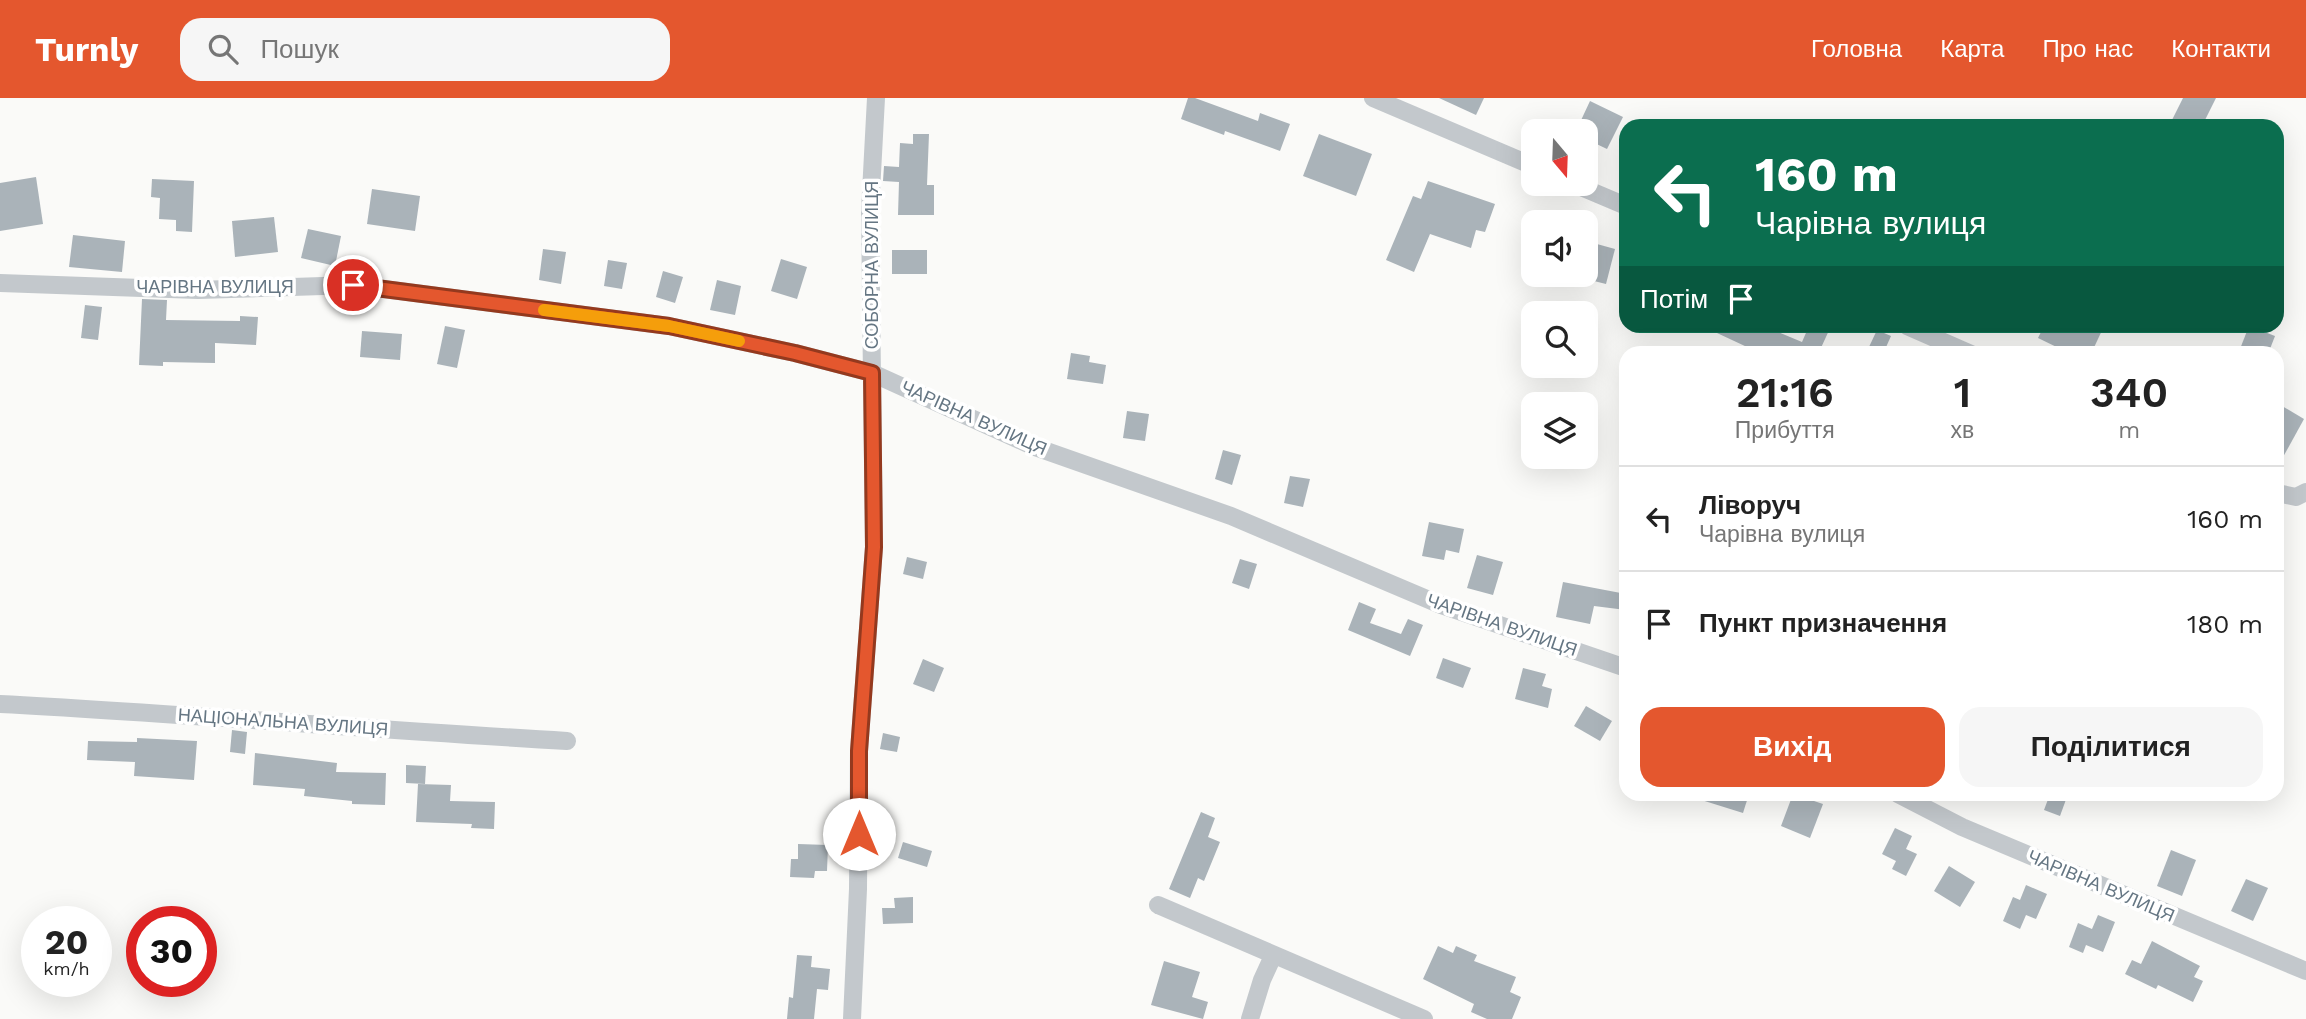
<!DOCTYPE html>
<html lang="uk">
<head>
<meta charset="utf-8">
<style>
	:root { --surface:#fff; --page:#f6f6f6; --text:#222; --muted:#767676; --line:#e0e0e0; --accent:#e4572e }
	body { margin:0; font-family:"Work Sans",sans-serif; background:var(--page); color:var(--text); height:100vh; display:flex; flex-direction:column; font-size:26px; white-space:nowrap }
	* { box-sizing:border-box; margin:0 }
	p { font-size:23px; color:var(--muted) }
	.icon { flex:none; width:38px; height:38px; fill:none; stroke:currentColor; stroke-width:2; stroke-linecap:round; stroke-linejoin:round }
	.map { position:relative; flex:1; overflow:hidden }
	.sheet { position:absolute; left:1619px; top:248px; width:665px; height:455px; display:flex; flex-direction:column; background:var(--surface); border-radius:21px; box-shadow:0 7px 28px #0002 }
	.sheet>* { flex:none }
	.hud { position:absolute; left:1619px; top:21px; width:665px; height:214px; border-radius:21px; box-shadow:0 7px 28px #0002; background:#0b6e4f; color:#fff; overflow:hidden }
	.needle { width:46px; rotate:161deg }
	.tools { position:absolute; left:1521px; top:21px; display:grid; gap:14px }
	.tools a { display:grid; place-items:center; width:77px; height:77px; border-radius:14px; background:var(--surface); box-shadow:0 7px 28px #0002; font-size:35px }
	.speed { position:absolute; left:21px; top:808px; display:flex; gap:14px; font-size:35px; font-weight:700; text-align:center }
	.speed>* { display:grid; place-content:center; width:91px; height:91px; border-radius:50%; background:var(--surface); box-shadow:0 7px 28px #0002; line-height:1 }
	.speed small { font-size:18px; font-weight:400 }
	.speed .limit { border:10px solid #d22; background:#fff; color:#111 }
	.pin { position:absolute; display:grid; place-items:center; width:60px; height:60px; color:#fff; margin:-30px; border:4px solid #fff; border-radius:50%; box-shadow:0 2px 7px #0007 }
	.me { position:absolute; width:77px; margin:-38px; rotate:0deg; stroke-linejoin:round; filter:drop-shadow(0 0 5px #0008) }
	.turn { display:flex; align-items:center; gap:24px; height:147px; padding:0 21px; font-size:32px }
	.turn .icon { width:91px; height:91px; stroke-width:2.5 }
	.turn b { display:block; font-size:49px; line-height:60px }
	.then { display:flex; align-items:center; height:66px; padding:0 21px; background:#0003; gap:14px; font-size:26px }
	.eta { display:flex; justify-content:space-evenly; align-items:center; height:119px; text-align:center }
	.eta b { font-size:42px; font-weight:600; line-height:49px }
	.button { display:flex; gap:14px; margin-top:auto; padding:14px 21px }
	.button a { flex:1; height:80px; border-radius:21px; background:var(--accent); color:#fff; font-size:28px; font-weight:600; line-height:80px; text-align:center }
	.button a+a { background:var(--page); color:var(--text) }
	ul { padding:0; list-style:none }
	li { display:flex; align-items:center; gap:21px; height:105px; padding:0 21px; border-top:2px solid var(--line) }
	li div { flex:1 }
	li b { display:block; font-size:26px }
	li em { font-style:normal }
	header { display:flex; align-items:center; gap:42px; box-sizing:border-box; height:98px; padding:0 35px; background:var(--accent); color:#fff }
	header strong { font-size:33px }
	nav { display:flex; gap:38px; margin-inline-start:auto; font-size:24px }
	.search { width:490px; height:63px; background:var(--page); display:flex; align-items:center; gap:18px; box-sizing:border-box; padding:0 24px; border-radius:21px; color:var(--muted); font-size:26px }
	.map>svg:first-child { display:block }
	.building { fill:#aab3b9 }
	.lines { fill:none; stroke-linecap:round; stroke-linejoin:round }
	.street { stroke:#c3c8cc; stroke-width:18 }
	.route-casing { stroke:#94391e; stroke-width:18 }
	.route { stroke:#e4572e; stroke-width:12 }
	.slow { stroke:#f59e0b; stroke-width:12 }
	.labels { text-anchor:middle; stroke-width:7; stroke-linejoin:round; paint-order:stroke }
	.street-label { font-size:18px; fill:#657683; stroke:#fff }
</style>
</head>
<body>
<header>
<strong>Turnly</strong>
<div class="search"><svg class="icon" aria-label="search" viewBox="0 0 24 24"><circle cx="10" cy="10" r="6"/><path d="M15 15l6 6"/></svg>Пошук</div>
<nav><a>Головна</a><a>Карта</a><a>Про нас</a><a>Контакти</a></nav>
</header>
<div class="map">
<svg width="2306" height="921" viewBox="0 0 2306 921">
	<rect width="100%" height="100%" fill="#fafaf8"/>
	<g class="building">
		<polygon points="1188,0 1195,0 1258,23 1260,15 1290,26 1280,53 1225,33 1224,37 1181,21"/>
		<polygon points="1439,0 1484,0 1476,17"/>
		<polygon points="2183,0 2216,0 2202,28 2169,28"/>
		<polygon points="1590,3 1623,19 1607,51 1586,41 1586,33 1576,33"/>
		<polygon points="913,36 929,36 927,87 934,87 934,117 898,117 899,84 883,83 884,68 899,69 900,45 913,46"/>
		<polygon points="1319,36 1372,56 1356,98 1303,78"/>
		<polygon points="36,79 43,126 0,133 0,85"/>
		<polygon points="152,81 194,83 192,134 176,133 176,122 159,121 160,100 151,99"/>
		<polygon points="1428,83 1495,106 1485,134 1476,132 1471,150 1430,136 1414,174 1386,162 1413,98 1421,101"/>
		<polygon points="372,91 420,98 415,133 367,126"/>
		<polygon points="274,119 278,154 235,159 232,123"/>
		<polygon points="308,131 341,138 335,168 301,160"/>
		<polygon points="73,137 125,143 122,174 69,169"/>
		<polygon points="1586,143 1615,151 1606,186 1586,181"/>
		<polygon points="543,151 566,154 561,186 539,182"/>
		<rect x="892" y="152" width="35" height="24"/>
		<polygon points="781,161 807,169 797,201 771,193"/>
		<polygon points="608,162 627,165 622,191 604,188"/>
		<polygon points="663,173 683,179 675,205 656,199"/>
		<polygon points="717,182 741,188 735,217 710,212"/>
		<polygon points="142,201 167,202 166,222 240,223 240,218 258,219 256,247 215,245 215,265 163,264 163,268 139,267"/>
		<polygon points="85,207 102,209 98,242 81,240"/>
		<polygon points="445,228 465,232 457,270 437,266"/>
		<polygon points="1702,228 1764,228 1802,244 1809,228 1831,228 1820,252 1829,256 1762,256"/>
		<polygon points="2044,228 2104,228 2091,256 2071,256 2038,240"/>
		<polygon points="2249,228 2275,238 2268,256 2238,256"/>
		<polygon points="1877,232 1891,238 1883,256 1868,251"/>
		<polygon points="362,233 402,236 400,262 360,259"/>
		<polygon points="1071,255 1090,258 1089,264 1106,267 1103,286 1067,281"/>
		<polygon points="2277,305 2304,321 2277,370"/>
		<polygon points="1127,313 1149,316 1145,343 1123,340"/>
		<polygon points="1223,352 1241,357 1232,387 1215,381"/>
		<polygon points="1290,378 1310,381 1303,409 1284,405"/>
		<polygon points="1429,424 1464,431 1459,455 1446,452 1444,462 1422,458"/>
		<polygon points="1477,457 1503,464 1493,497 1467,490"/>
		<polygon points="907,459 927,464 923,481 903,476"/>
		<polygon points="1240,461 1257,466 1249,491 1232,485"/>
		<polygon points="1563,484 1626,496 1626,512 1594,508 1590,526 1556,519"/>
		<polygon points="1359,504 1376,511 1370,525 1401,536 1408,521 1423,527 1410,558 1348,532"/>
		<polygon points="1443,560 1471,570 1463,590 1436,580"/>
		<polygon points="923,561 944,570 934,594 913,586"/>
		<polygon points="1523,570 1546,576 1542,588 1552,591 1548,610 1515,601"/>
		<polygon points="1586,608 1612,623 1600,643 1574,628"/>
		<polygon points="232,632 247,634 245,656 230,654"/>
		<polygon points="883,635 900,639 897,654 880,651"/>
		<polygon points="137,640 197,643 194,682 134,678 135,664 87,662 88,643 137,644"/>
		<polygon points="255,655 337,665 336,674 386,675 385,707 352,706 352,703 304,698 305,691 253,687"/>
		<polygon points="406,667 426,668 425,686 406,685"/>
		<polygon points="418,686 451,687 450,703 495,704 494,731 471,730 472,726 416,724"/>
		<polygon points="1695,696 1749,696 1743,715 1695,700"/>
		<polygon points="1793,696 1823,706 1810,740 1781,728"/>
		<polygon points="2050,696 2068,696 2060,718 2044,712"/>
		<polygon points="1201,714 1215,720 1208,739 1220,744 1204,783 1198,780 1190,800 1169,791"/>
		<polygon points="1895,730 1912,738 1906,751 1917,756 1906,778 1892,771 1896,763 1882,756"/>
		<polygon points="903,744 932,753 927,769 898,760"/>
		<polygon points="798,746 828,747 827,773 815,773 814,780 790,779 791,761 798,761"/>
		<polygon points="2171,752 2196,762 2182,798 2157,788"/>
		<polygon points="1949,768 1975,784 1960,809 1934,793"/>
		<polygon points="2246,781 2268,790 2253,823 2231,813"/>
		<polygon points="2026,787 2047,796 2036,821 2026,817 2020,831 2003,823 2013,799 2020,802"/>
		<polygon points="913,799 913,825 883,826 882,810 895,810 894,800"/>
		<polygon points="2098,817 2115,824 2103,854 2086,847 2083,855 2069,849 2078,825 2092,831"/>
		<polygon points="2152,843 2200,868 2194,879 2203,883 2193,904 2158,887 2156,891 2125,876 2132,862 2141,866"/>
		<polygon points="1438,848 1453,855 1456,848 1477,857 1474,863 1516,879 1510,894 1521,899 1512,921 1487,921 1471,914 1474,906 1423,881"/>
		<polygon points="797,857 812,858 811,869 830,871 828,892 817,891 814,921 787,921 789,899 793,900"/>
		<polygon points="1164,863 1200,874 1192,899 1208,904 1203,921 1151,907"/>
	</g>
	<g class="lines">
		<g class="street">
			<polyline points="1373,0 1533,68"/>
			<polyline points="1574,86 1626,108"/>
			<polyline points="0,185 198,192 353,187 669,228 795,255 872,275 1035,349 1231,418 1441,507 1626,570"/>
			<polyline points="1907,228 1971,256"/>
			<polyline points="2277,395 2296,399 2306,394"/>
			<path d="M0,606C189,616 378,632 567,643"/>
			<polyline points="1898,696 1962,729 2306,873"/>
			<polyline points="1158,807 1424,921"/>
			<polyline points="852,921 858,791 859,653 874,449 870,113 876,0"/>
			<polyline points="1250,921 1262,882 1273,858"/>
		</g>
	</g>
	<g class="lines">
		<defs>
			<polyline id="route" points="353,187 669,228 795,255 872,275 874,449 859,653 859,736"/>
		</defs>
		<use href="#route" class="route-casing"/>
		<use href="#route" class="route"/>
		<polyline class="slow" points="544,212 669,228 739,243"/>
	</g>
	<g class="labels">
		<g class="street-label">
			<text transform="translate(872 167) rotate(-90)" y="6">СОБОРНА ВУЛИЦЯ</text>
			<text x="215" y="195">ЧАРІВНА ВУЛИЦЯ</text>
			<text transform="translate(974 320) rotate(24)" y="6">ЧАРІВНА ВУЛИЦЯ</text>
			<text transform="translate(1502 527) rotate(19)" y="6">ЧАРІВНА ВУЛИЦЯ</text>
			<text transform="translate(283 624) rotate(4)" y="6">НАЦІОНАЛЬНА ВУЛИЦЯ</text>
			<text transform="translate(2101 788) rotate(23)" y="6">ЧАРІВНА ВУЛИЦЯ</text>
		</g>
	</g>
</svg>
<div class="tools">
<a><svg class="needle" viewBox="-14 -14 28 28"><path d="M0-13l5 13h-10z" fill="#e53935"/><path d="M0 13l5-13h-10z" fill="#767676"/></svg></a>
<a><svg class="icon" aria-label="sound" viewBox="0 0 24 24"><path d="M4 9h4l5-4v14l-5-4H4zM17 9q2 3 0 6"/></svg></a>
<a><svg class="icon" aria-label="search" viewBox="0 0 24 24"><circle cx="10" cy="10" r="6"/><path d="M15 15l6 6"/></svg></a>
<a><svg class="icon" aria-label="layers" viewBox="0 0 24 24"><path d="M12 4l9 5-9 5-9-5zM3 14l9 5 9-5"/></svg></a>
</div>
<div class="speed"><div>20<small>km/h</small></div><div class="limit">30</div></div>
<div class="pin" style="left:353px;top:187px;background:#d93025"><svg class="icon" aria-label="arrive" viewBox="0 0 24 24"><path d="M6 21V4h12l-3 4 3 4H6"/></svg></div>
<svg class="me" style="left:859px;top:736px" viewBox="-20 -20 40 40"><circle r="19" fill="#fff"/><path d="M0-13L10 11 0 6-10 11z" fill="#e4572e"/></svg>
<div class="hud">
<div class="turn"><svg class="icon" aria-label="left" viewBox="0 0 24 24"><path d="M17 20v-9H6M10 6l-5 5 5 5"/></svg><div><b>160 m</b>Чарівна вулиця</div></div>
<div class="then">Потім<svg class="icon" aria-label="arrive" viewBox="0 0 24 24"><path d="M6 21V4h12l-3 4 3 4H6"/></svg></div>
</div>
<section class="sheet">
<div class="eta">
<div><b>21:16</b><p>Прибуття</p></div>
<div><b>1</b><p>хв</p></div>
<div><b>340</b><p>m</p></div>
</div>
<ul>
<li><svg class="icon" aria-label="left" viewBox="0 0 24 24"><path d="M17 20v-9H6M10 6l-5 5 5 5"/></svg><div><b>Ліворуч</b><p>Чарівна вулиця</p></div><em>160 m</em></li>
<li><svg class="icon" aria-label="arrive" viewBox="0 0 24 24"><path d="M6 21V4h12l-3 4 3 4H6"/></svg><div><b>Пункт призначення</b></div><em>180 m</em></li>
</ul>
<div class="button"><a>Вихід</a><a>Поділитися</a></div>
</section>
</div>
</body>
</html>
